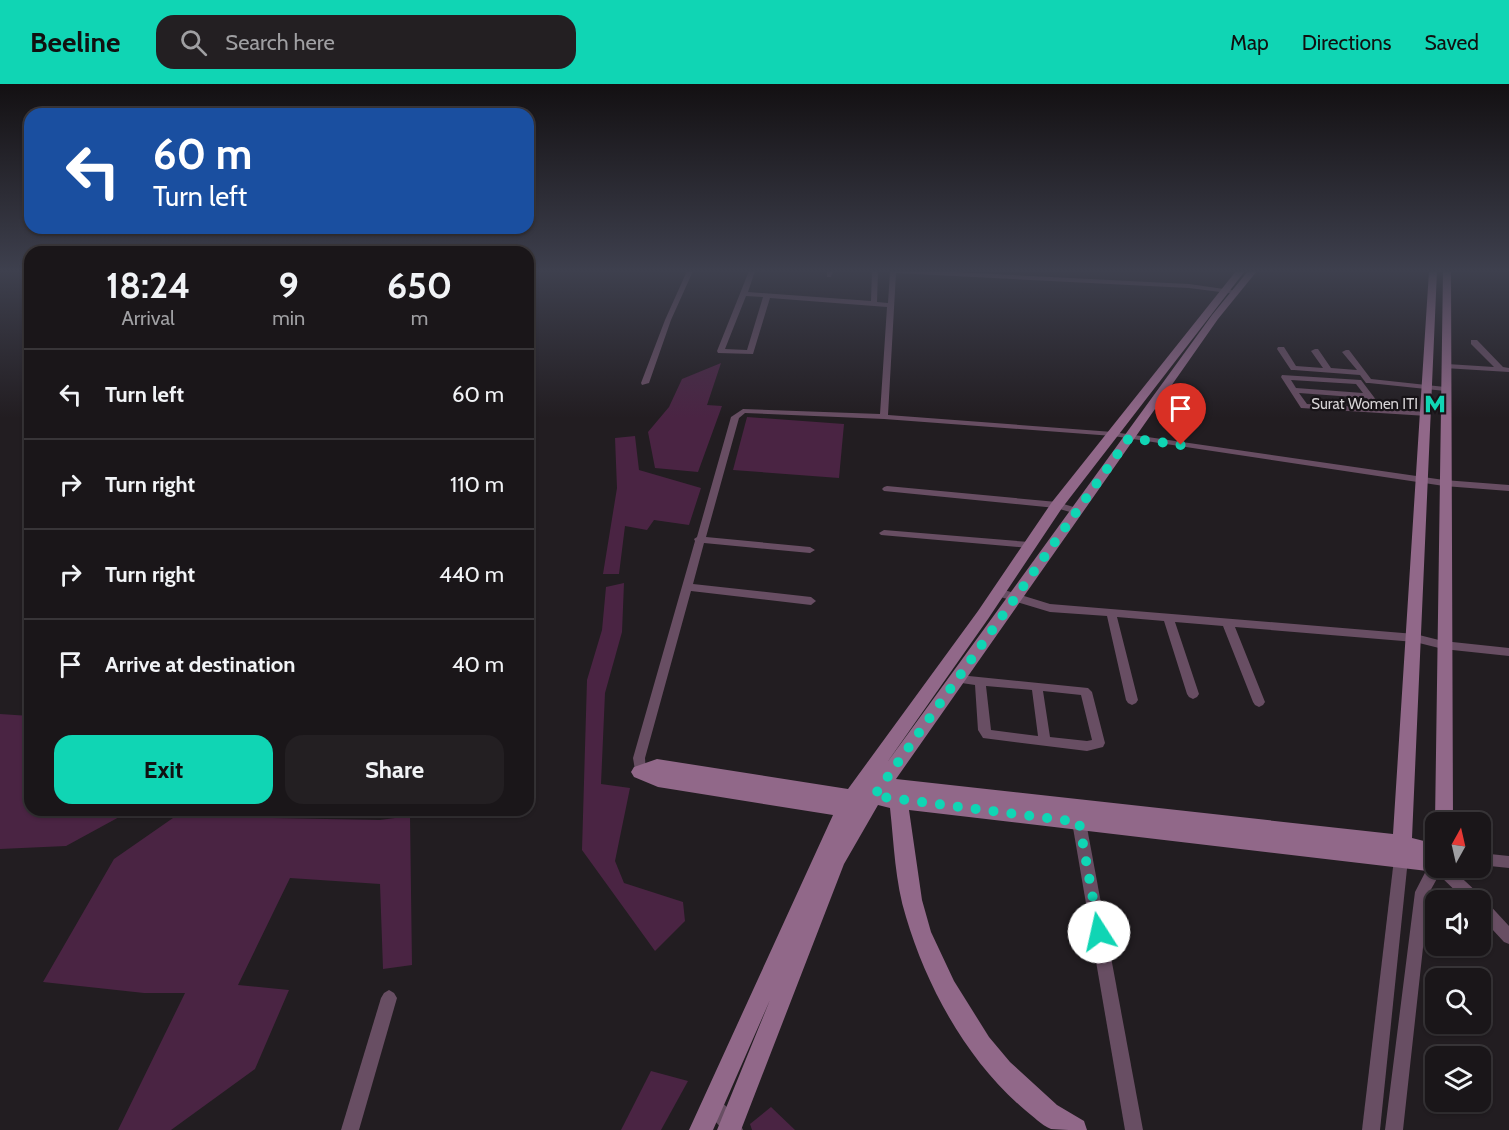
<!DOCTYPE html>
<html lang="en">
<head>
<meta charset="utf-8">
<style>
	:root { --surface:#1a1619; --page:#231f22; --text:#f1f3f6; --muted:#9f9fa2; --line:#383538; --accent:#10d5b4 }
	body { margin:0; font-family:Cabin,sans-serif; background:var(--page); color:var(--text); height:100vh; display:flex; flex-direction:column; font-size:22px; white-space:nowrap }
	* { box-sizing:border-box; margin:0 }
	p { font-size:20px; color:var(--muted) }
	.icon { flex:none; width:33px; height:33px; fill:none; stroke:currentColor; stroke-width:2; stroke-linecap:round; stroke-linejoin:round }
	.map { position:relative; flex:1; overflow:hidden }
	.drawer { position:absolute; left:24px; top:162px; width:510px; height:570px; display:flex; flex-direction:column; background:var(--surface); border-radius:18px; box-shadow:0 2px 4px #0004,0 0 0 2px var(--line) }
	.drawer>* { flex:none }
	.hud { position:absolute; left:24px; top:24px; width:510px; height:126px; border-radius:18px; box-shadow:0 2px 4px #0004,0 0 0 2px var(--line); background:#1a4fa0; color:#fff; overflow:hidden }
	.needle { width:39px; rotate:8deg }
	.buttons { position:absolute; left:1425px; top:728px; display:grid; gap:12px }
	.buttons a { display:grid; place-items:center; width:66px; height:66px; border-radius:12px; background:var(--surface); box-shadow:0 2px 4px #0004,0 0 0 2px var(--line); font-size:30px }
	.pin { position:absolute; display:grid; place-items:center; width:51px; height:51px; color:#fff; margin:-62px -26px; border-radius:50% 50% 50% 0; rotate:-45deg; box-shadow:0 0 6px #0007 }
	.pin .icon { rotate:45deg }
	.me { position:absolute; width:66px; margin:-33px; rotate:350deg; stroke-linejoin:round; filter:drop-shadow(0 0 4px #0008) }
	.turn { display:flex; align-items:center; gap:21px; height:126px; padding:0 30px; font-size:27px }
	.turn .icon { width:78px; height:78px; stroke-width:2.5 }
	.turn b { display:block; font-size:42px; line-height:51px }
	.eta { display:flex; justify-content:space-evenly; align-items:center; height:102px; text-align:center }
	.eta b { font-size:36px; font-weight:700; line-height:42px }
	.cta { display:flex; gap:12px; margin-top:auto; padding:12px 30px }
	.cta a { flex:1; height:69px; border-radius:18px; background:var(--accent); color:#111; font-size:24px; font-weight:700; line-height:69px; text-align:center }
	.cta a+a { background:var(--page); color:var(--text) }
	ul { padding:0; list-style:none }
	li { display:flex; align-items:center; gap:18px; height:90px; padding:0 30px; border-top:2px solid var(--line) }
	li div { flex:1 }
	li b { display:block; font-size:22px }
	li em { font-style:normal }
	header { display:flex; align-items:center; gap:36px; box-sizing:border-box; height:84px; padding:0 30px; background:var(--accent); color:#111 }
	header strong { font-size:28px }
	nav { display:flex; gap:33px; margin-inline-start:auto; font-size:21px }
	.search { width:420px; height:54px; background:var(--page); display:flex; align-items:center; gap:15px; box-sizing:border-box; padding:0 21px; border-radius:18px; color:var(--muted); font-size:22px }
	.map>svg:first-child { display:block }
	.green { fill:#4a2443 }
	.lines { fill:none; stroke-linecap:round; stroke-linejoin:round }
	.street { fill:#684e63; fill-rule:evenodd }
	.secondary { fill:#916889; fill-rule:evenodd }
	.route { stroke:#10d5b4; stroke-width:10; stroke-dasharray:0 18 }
	.labels { text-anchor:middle; stroke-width:4.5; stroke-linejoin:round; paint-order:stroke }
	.far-poi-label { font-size:15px; fill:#d6d3d5; stroke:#181418; text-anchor:end }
</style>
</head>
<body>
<header>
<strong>Beeline</strong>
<div class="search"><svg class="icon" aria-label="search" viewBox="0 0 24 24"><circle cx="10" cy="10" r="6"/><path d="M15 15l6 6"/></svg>Search here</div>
<nav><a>Map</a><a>Directions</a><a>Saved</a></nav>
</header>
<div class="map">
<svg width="1509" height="1046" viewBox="0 0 1509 1046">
	<rect width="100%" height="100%" fill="#221d21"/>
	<g class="green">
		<polygon points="721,279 707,321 722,322 698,388 655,384 648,348 669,323 682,295"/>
		<polygon points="747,333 844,340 839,394 733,386"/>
		<polygon points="635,352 639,386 701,404 689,441 654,436 647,446 625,442 619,490 603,490 617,404 615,354"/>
		<polygon points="624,499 622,548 605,609 601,700 630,704 615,777 624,799 683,818 685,837 655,867 582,766 587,596 602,546 606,503"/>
		<polygon points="0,630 30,632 30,726 132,726 66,762 0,765"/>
		<polygon points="179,726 276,726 273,734 380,736 410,732 412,881 383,885 380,800 290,794 238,901 289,906 255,985 171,1046 118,1046 185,909 144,909 43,898 114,775 173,734"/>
		<polygon points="651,987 688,997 661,1046 621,1046"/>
		<polygon points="771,1023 795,1046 752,1046 750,1040"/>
	</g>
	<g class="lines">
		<g class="street">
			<polygon points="687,187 693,187 671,236 649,299 642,301 641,299 665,236"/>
			<path d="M749,187H755L748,208L871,217L872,187H878L877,218L888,219L890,187H935L1189,200L1238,207L1239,208L1236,210L1189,204L896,189L888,331L1113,348L1444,396L1509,401V407L1444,402L1113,352L884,335L745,329L739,334L706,453L810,463L815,466L810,469L704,459L693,500L811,513L816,517L811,521L691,507L645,674L646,688L644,692L640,693L636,692L633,674L695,457L694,455L697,453L731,333L743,325L880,330L887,223L770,214L753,270L718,269L717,267ZM746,212L763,213L747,266L725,265Z"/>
			<polygon points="827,187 833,187 831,193 827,193"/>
			<polygon points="1471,256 1477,256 1503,283 1509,284 1509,288 1444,284 1444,280 1447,280 1494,283 1471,260"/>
			<polygon points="1278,263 1284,263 1296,282 1323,284 1311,267 1315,265 1318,265 1331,284 1357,286 1342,268 1346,266 1349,266 1371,295 1445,303 1449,305 1445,307 1369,299 1366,299 1360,291 1294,286 1291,286 1277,265"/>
			<path d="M1282,291L1361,296L1383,325L1427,328L1431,330L1427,332L1301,324L1281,293ZM1291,296L1356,300L1363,309L1296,304ZM1299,309L1367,314L1375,324L1307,320Z"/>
			<polygon points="887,402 1057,418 1080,425 1082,427 1077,430 1056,424 884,407 882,405 884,403"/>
			<polygon points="884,446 1029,458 1034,461 1029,464 881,451 879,449"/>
			<polygon points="998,504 1050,520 1415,550 1443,557 1509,564 1509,572 1443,565 1415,558 1235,543 1265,618 1263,621 1259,623 1255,621 1253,618 1223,542 1175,538 1199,610 1197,613 1193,615 1189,613 1187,610 1164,537 1117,533 1138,616 1136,619 1132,621 1128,619 1126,616 1107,532 1050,528 994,511 993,508 994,505"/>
			<path d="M959,591L1088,604L1092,608L1105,659L1103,663L1087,667L983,654L978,646L975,601L955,598L953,595L955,592ZM986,602L1032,606L1038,652L991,646ZM1043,607L1081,611L1092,656L1087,657L1050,653Z"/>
			<polygon points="1079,732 1084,734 1086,738 1143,1046 1125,1046 1072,738 1074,734"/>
			<polygon points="1401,769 1406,771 1408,775 1380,1046 1362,1046 1394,775 1396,771"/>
			<polygon points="1480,769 1509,772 1509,784 1480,781"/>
			<polygon points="1436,776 1436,783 1450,783 1480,811 1482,815 1485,816 1509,842 1509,860 1504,858 1480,832 1480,816 1465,816 1439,791 1429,809 1403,1046 1385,1046 1415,808 1431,777"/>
			<polygon points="389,906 394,909 397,914 359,1046 341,1046 381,914 384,909"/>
			<path d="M712,1013C724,1017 738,1034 743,1046H723L706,1027L704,1021L706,1015Z"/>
		</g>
		<g class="secondary">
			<path d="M1236,187H1245L1062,424L988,535L886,680L1212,231L1248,187H1257L1218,235L896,695L1393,750L1429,187H1437L1412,754L1436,760V783H1444L1443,785L1436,788L909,726L922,816L931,848L954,897L989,953L1010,978L1057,1021L1084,1037L1087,1046C1077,1046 1060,1046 1051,1045C1041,1041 1033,1032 1025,1026C968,978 927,904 906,833C895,798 894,760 890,724L878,721L844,780L741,1046H717L770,916L713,1046H689L833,731L658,703L634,693L631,688L634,683L657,675L848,705L978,527L1052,418Z"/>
			<polygon points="1443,187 1451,187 1453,738 1436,738 1436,740 1435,738"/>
		</g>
	</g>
	<linearGradient id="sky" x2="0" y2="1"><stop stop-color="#131012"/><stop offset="0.56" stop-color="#3e404e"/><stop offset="1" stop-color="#3e404e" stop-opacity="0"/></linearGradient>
	<rect width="1509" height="334" fill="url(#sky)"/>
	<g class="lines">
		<polyline class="route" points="1099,848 1079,738 874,712 1129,354 1181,361"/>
	</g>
	<defs>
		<symbol id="metro-bare" viewBox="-9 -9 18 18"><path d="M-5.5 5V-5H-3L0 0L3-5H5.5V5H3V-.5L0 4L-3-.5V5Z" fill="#10d5b4" stroke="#181418" stroke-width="2.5" paint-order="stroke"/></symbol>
	</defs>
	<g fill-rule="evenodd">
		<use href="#metro-bare" x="1420" y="305" width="30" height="30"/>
	</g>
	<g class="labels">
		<g class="far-poi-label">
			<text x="1418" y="325">Surat Women ITI</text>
		</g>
	</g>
</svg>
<div class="buttons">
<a><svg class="needle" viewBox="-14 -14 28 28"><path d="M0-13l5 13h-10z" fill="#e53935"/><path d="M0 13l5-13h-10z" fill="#9f9fa2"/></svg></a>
<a><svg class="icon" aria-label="sound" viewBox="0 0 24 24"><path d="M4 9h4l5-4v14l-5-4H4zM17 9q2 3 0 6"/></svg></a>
<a><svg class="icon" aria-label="search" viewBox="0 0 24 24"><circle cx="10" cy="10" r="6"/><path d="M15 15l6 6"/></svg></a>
<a><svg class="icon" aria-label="layers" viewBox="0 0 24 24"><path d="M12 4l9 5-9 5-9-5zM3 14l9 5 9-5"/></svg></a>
</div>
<div class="pin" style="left:1181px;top:361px;background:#d93025"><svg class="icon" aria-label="arrive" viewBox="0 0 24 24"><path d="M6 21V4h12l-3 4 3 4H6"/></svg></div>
<svg class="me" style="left:1099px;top:848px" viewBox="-20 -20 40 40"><circle r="19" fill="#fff"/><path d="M0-13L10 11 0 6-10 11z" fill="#10d5b4"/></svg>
<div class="hud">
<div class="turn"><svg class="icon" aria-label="left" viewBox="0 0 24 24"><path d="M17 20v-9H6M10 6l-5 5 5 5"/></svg><div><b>60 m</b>Turn left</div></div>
</div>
<section class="drawer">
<div class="eta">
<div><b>18:24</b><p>Arrival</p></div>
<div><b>9</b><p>min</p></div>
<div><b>650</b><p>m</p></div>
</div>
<ul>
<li><svg class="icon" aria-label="left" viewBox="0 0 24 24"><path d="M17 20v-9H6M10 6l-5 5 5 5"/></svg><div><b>Turn left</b></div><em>60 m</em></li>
<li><svg class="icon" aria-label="right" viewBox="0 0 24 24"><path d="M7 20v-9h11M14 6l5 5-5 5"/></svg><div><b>Turn right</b></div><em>110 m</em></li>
<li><svg class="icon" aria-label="right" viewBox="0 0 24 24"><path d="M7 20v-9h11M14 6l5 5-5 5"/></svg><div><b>Turn right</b></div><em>440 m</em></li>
<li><svg class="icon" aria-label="arrive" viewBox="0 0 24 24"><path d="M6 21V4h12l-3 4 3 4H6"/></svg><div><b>Arrive at destination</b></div><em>40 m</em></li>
</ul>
<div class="cta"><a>Exit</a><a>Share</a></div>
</section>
</div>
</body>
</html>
